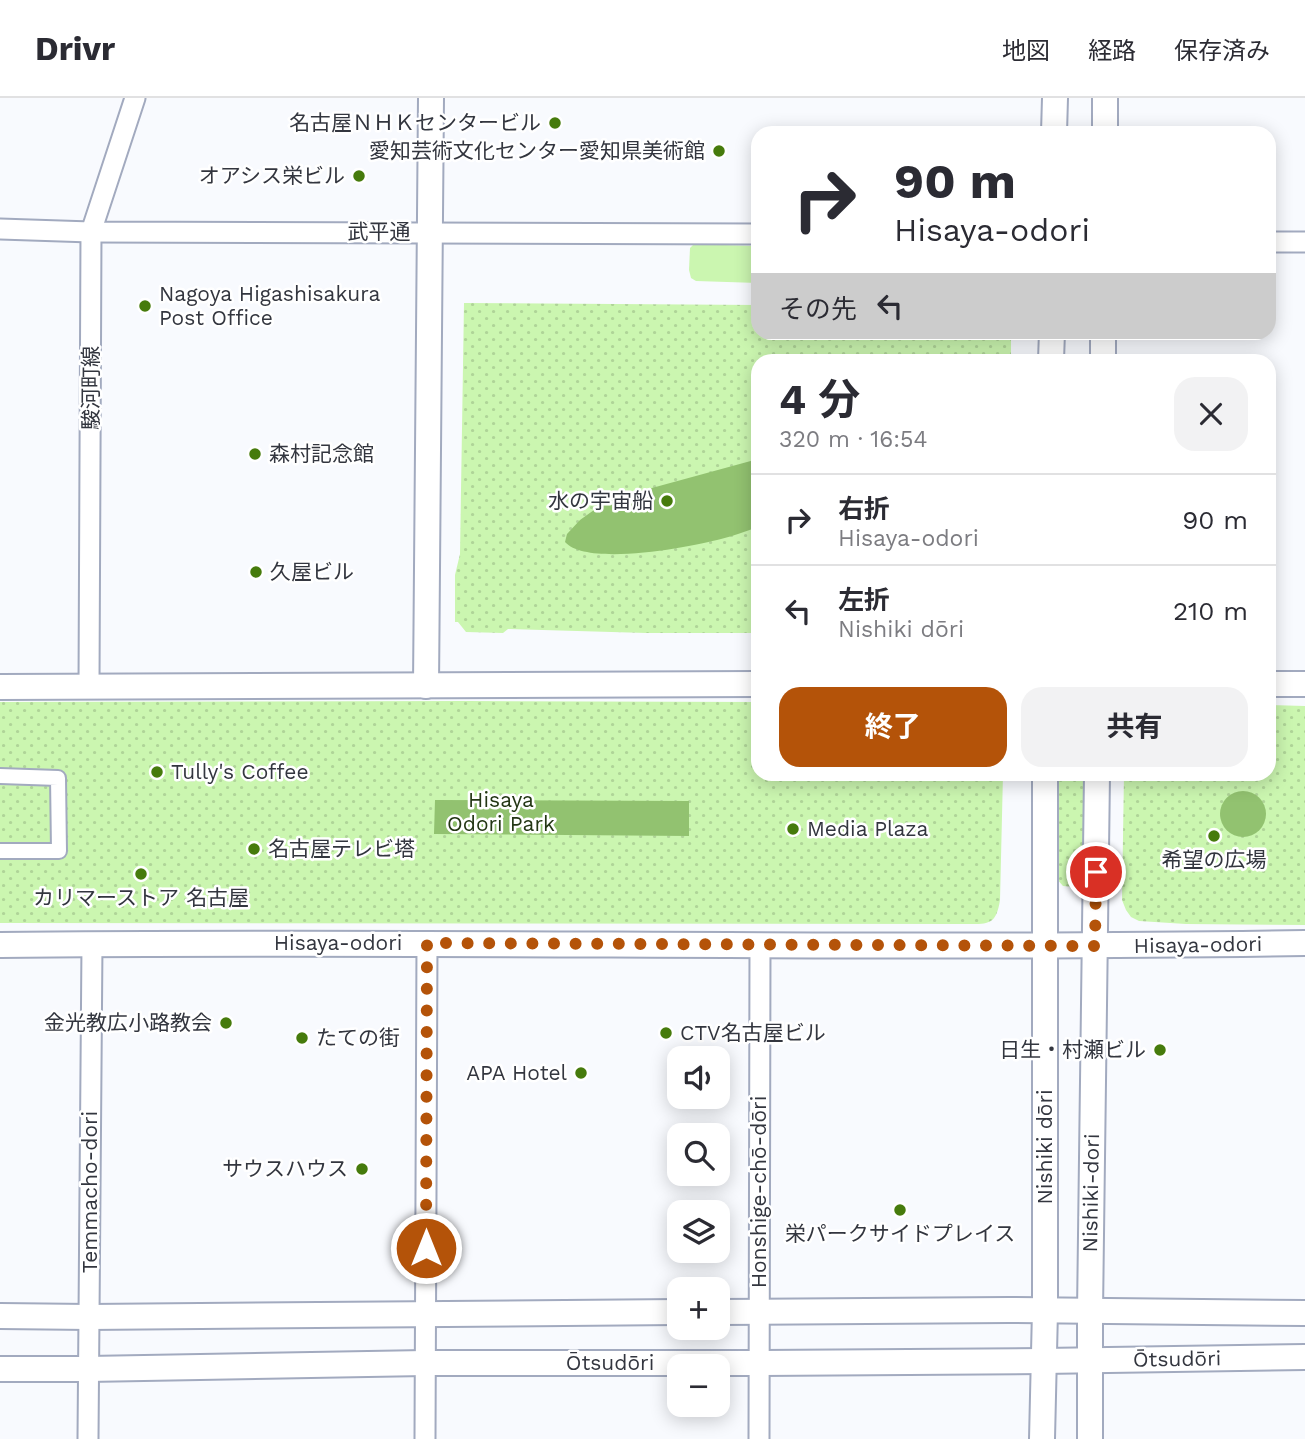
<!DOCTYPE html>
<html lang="ja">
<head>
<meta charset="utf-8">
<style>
	:root { --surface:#fff; --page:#f2f2f3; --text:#2b2b33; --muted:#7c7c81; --line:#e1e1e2; --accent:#b45309 }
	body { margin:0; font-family:"Work Sans","Noto Sans JP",sans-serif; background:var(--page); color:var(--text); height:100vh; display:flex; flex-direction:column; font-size:26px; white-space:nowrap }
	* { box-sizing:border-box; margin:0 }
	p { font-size:23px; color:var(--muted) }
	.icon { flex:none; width:38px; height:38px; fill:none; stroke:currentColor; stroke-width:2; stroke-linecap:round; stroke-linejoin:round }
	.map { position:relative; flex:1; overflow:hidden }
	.drawer { position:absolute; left:751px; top:256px; width:525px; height:427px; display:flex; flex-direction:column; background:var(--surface); border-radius:21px; box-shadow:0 4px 18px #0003 }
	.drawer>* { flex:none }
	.guide { position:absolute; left:751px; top:28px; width:525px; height:214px; border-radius:21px; box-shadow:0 4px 18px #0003; background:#fff; color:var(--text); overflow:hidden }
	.fabs { position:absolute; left:667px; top:948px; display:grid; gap:14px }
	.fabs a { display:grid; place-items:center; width:63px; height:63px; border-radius:14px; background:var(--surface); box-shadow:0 4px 18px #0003; font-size:35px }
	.pin { position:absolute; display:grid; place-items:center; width:60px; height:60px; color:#fff; margin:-30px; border:4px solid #fff; border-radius:50%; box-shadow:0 2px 7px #0007 }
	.me { position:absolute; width:77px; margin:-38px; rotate:0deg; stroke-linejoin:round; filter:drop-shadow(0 0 5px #0008) }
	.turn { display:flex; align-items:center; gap:24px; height:147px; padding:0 28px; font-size:32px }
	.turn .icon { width:91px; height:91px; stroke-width:2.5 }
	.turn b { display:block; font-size:49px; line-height:60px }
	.then { display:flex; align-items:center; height:66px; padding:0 28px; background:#0003; gap:14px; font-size:26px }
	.round { display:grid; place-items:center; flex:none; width:74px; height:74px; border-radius:21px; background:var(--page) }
	.overview { display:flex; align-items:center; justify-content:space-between; height:119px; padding:0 28px }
	h1 { font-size:42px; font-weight:700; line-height:52px }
	.button { display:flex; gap:14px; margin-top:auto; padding:14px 28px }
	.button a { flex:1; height:80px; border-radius:21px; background:var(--accent); color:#fff; font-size:28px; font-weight:700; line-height:80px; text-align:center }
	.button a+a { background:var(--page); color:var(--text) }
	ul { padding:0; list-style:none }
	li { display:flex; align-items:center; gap:21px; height:91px; padding:0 28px; border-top:2px solid var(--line) }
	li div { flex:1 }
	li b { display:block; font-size:26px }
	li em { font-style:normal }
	header { display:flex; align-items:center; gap:42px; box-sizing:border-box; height:98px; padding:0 35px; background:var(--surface); border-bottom:2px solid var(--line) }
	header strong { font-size:33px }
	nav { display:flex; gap:38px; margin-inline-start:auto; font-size:24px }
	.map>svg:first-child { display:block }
	.green { fill:#cbf6b0 }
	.park { fill:url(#park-dots) }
	.water { fill:#92c270 }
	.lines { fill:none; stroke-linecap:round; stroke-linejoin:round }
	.pedestrian-casing { stroke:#a2aabf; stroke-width:18 }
	.minor-casing { stroke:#a2aabf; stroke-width:23 }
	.tertiary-casing { stroke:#a2aabf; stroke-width:28 }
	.pedestrian { stroke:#fff; stroke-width:14 }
	.minor { stroke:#fff; stroke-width:19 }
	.tertiary { stroke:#fff; stroke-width:24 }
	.route { stroke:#b45309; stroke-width:12; stroke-dasharray:0 21.6 }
	.poi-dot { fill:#467b0c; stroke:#fff; stroke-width:2.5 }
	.labels { text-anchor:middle; stroke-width:5; stroke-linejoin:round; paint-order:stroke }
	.poi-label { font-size:21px; fill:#33363f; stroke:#fff; text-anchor:end }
	.street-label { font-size:21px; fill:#33363f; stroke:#fff }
	.park-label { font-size:21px; fill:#233614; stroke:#fff }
</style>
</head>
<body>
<header>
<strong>Drivr</strong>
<nav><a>地図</a><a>経路</a><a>保存済み</a></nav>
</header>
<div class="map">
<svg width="1305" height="1341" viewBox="0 0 1305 1341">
	<defs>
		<pattern id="park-dots" width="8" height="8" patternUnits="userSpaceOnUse" patternTransform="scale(1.75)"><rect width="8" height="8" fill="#cbf6b0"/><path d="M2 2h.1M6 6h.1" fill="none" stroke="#afd498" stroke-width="1.8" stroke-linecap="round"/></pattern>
	</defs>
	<rect width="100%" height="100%" fill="#f8fafe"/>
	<polygon class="green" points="694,146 758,148 758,185 696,183 691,180 689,172 690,150"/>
	<g class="park">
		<polygon points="464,205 758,207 758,234 1011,235 1011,262 758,262 758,535 646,535 508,531 503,535 466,534 458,524 455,524 455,477 460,456"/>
		<path d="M467,603L758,604V676H1003L1000,802C996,828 988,826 964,826L0,825V604Z"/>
		<polygon points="1269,607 1305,608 1305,827 1186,826 1139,823 1131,819 1126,812 1122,802 1124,676 1269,676"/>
		<path d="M1055,676H1087L1086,774C1081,785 1076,790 1063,788L1055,779Z"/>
	</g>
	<g class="water">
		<path d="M758,361V429C746,433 733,438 721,441C691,449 587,469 565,444L567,436L580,422L608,402Z"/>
		<circle cx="1243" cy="716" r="23"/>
		<polygon points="435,702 689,703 689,738 434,736"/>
	</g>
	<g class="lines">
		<defs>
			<polyline id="pedestrian" points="0,678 58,680 59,753 0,753"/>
			<g id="minor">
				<polyline points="0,131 91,134 758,136"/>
				<polyline points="1269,144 1305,144"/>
				<polyline points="89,587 91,134 135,0"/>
				<polyline points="88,1341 92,846"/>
				<polyline points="425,1341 427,845"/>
				<polyline points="759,1341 760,847"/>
			</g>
			<g id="tertiary">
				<polyline points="1105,0 1105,35"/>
				<polyline points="1054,35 1055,0"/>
				<polyline points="1051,262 1052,234"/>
				<polyline points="1103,262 1103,234"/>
				<polyline points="1269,586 1305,586"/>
				<polyline points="426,588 431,0"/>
				<polyline points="0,589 758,586"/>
				<path d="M0,847C435,842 870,852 1305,845"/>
				<polyline points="718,1214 1008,1212 1305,1215"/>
				<polyline points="0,1218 89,1219 679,1214"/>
				<polyline points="0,1271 88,1271 425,1265 759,1265 1043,1263 1305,1259"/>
				<polyline points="1042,1341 1045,1212 1045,676"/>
				<polyline points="1090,1341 1090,1214 1097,676"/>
			</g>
		</defs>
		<use href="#pedestrian" class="pedestrian-casing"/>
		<use href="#minor" class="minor-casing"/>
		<use href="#tertiary" class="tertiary-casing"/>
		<use href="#pedestrian" class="pedestrian"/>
		<use href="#minor" class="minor"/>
		<use href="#tertiary" class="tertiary"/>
	</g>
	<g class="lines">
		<polyline class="route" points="426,1150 427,845 1095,848 1096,774"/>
	</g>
	<g class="poi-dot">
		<circle cx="555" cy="25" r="7"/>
		<circle cx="719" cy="53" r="7"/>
		<circle cx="359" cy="78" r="7"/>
		<circle cx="145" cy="208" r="7"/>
		<circle cx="255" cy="356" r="7"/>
		<circle cx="667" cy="403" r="7"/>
		<circle cx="256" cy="474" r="7"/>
		<circle cx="157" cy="674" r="7"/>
		<circle cx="793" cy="731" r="7"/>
		<circle cx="1214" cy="738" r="7"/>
		<circle cx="254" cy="751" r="7"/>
		<circle cx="141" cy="776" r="7"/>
		<circle cx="226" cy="925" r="7"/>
		<circle cx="666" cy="935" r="7"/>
		<circle cx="302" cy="940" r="7"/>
		<circle cx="1160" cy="952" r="7"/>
		<circle cx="581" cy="975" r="7"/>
		<circle cx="362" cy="1071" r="7"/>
		<circle cx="900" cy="1112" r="7"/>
	</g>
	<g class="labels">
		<g class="poi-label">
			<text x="541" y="32">名古屋ＮＨＫセンタービル</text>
			<text x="705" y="60">愛知芸術文化センター愛知県美術館</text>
			<text x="345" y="85">オアシス栄ビル</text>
			<text x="159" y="203" text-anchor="start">Nagoya Higashisakura<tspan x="159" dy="24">Post Office</tspan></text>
			<text x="269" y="363" text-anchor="start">森村記念館</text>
			<text x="653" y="410">水の宇宙船</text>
			<text x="270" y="481" text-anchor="start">久屋ビル</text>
			<text x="171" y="681" text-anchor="start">Tully's Coffee</text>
			<text x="807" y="738" text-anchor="start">Media Plaza</text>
			<text x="268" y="758" text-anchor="start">名古屋テレビ塔</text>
			<text x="1214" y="769" text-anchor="middle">希望の広場</text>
			<text x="141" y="807" text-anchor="middle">カリマーストア 名古屋</text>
			<text x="212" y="932">金光教広小路教会</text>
			<text x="680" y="942" text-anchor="start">CTV名古屋ビル</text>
			<text x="316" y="947" text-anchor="start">たての街</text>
			<text x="1146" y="959">日生・村瀬ビル</text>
			<text x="567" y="982">APA Hotel</text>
			<text x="348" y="1078">サウスハウス</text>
			<text x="900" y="1143" text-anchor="middle">栄パークサイドプレイス</text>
		</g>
		<g class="street-label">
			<text x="379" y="141">武平通</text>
			<text transform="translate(91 290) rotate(-90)" y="7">駿河町線</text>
			<text x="338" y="852">Hisaya-odori</text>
			<text transform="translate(1198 847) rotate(-1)" y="7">Hisaya-odori</text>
			<text transform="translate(1045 1049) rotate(-90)" y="7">Nishiki dōri</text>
			<text transform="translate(90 1094) rotate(-90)" y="7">Temmacho-dori</text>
			<text transform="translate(759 1094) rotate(-90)" y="7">Honshige-chō-dōri</text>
			<text transform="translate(1091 1095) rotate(-89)" y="7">Nishiki-dori</text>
			<text transform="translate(1177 1261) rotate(-1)" y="7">Ōtsudōri</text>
			<text x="610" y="1272">Ōtsudōri</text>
		</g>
		<g class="park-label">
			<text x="501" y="709">Hisaya<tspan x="501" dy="24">Odori Park</tspan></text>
		</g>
	</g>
</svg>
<div class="fabs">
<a><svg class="icon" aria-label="sound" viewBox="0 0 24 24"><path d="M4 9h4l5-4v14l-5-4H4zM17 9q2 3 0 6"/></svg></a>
<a><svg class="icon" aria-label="search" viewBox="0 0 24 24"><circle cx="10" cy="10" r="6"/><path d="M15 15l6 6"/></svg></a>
<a><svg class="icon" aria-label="layers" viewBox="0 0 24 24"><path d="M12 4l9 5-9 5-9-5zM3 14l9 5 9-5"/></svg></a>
<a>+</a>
<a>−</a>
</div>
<div class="pin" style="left:1096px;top:774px;background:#d93025"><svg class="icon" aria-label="arrive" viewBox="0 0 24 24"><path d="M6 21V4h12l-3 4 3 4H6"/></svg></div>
<svg class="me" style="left:426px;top:1150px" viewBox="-20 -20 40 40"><circle r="17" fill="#b45309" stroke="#fff" stroke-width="3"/><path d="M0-11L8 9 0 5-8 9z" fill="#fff"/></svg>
<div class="guide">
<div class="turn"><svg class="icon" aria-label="right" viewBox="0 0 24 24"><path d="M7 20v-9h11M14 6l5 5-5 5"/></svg><div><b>90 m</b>Hisaya-odori</div></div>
<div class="then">その先<svg class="icon" aria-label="left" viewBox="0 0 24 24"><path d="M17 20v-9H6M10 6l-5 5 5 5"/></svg></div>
</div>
<section class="drawer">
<div class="overview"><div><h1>4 分</h1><p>320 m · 16:54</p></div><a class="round"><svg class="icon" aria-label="close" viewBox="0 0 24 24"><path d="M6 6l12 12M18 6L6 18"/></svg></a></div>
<ul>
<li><svg class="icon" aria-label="right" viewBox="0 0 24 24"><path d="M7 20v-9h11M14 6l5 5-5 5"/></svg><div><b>右折</b><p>Hisaya-odori</p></div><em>90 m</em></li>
<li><svg class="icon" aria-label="left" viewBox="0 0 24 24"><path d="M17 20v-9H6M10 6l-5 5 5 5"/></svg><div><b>左折</b><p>Nishiki dōri</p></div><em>210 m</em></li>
</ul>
<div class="button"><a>終了</a><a>共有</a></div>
</section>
</div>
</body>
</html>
